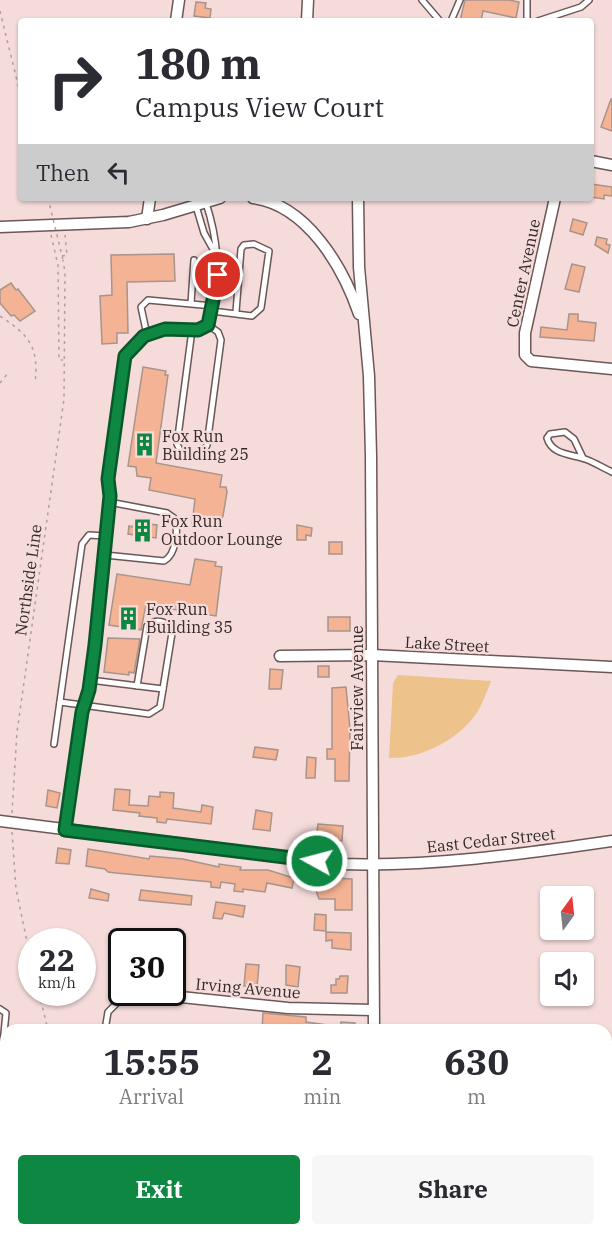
<!DOCTYPE html>
<html lang="en">
<head>
<meta charset="utf-8">
<style>
	:root { --surface:#fff; --page:#f7f7f7; --text:#2b2b33; --muted:#7c7c81; --accent:#0d8741 }
	body { margin:0; font-family:"IBM Plex Serif",serif; background:var(--page); color:var(--text); height:100vh; display:flex; flex-direction:column; font-size:22px; white-space:nowrap }
	* { box-sizing:border-box; margin:0 }
	p { font-size:20px; color:var(--muted) }
	.icon { flex:none; width:33px; height:33px; fill:none; stroke:currentColor; stroke-width:2; stroke-linecap:round; stroke-linejoin:round }
	.map { position:relative; flex:1; overflow:hidden }
	.sheet { position:absolute; left:0px; top:1024px; width:612px; height:212px; display:flex; flex-direction:column; background:var(--surface); border-radius:18px 18px 0 0; box-shadow:0 2px 4px #0004 }
	.sheet>* { flex:none }
	.hud { position:absolute; left:18px; top:18px; width:576px; height:183px; border-radius:6px; box-shadow:0 2px 4px #0004; background:#fff; color:var(--text); overflow:hidden }
	.needle { width:39px; rotate:15deg }
	.controls { position:absolute; left:540px; top:886px; display:grid; gap:12px }
	.controls a { display:grid; place-items:center; width:54px; height:54px; border-radius:6px; background:var(--surface); box-shadow:0 2px 4px #0004; font-size:30px }
	.speed { position:absolute; left:18px; top:928px; display:flex; gap:12px; font-size:30px; font-weight:700; text-align:center }
	.speed>* { display:grid; place-content:center; width:78px; height:78px; border-radius:50%; background:var(--surface); box-shadow:0 2px 4px #0004; line-height:1 }
	.speed small { font-size:15px; font-weight:400 }
	.speed .limit { border:3px solid #111; border-radius:9px; background:#fff; color:#111 }
	.pin { position:absolute; display:grid; place-items:center; width:51px; height:51px; color:#fff; margin:-26px; border:3px solid #fff; border-radius:50%; box-shadow:0 2px 6px #0007 }
	.me { position:absolute; width:66px; margin:-33px; rotate:277deg; stroke-linejoin:round; filter:drop-shadow(0 0 4px #0008) }
	.turn { display:flex; align-items:center; gap:21px; height:126px; padding:0 18px; font-size:27px }
	.turn .icon { width:78px; height:78px; stroke-width:2.5 }
	.turn b { display:block; font-size:42px; line-height:51px }
	.then { display:flex; align-items:center; height:57px; padding:0 18px; background:#0003; gap:12px; font-size:22px }
	.eta { display:flex; justify-content:space-evenly; align-items:center; height:102px; text-align:center }
	.eta b { font-size:36px; font-weight:800; line-height:42px }
	.button { display:flex; gap:12px; margin-top:auto; padding:12px 18px }
	.button a { flex:1; height:69px; border-radius:6px; background:var(--accent); color:#fff; font-size:24px; font-weight:800; line-height:69px; text-align:center }
	.button a+a { background:var(--page); color:var(--text) }
	.map>svg:first-child { display:block }
	.green { fill:#edc28b }
	.building { fill:#f4b394; stroke:#a8948b; stroke-width:1.5 }
	.lines { fill:none; stroke-linecap:round; stroke-linejoin:round }
	.service-casing { stroke:#6b5756; stroke-width:8 }
	.minor-casing { stroke:#6b5756; stroke-width:13 }
	.path { stroke:#b29e9d; stroke-width:1.5; stroke-dasharray:3 4.5; stroke-linecap:butt }
	.service { stroke:#fff; stroke-width:5 }
	.minor { stroke:#fff; stroke-width:10 }
	.path-bridge { stroke:#b29e9d; stroke-width:1.5; stroke-dasharray:3 4.5; stroke-linecap:butt }
	.route-casing { stroke:#08582a; stroke-width:15 }
	.route { stroke:#0d8741; stroke-width:10 }
	.labels { text-anchor:middle; stroke-width:4.5; stroke-linejoin:round; paint-order:stroke }
	.street-label { font-size:16px; fill:#332a29; stroke:#f5dcdb }
	.poi-label { font-size:16px; fill:#332a29; stroke:#f5dcdb; text-anchor:start }
</style>
</head>
<body>
<div class="map">
<svg width="612" height="1235" viewBox="0 0 612 1235">
	<rect width="100%" height="100%" fill="#f5dcdb"/>
	<path class="green" d="M398,675L491,681C487,691 483,702 478,711C460,739 422,759 389,758L393,683Z"/>
	<g class="building">
		<polygon points="465,0 509,0 519,2 516,18 483,11 481,21 460,21"/>
		<polygon points="196,2 206,3 205,8 211,9 210,18 194,16"/>
		<polygon points="611,99 612,99 612,131 601,127"/>
		<polygon points="591,184 612,187 612,196 604,195 604,199 591,197"/>
		<polygon points="573,219 587,223 583,235 570,231"/>
		<polygon points="597,237 607,239 606,244 610,245 608,253 595,245"/>
		<polygon points="174,254 175,281 127,282 128,333 117,333 117,343 102,344 100,296 112,295 111,255"/>
		<polygon points="572,264 585,267 579,292 565,289"/>
		<polygon points="11,283 16,290 18,289 35,311 20,321 14,315 11,316 0,303 0,290"/>
		<polygon points="569,314 578,314 578,321 596,323 594,341 540,337 541,327 567,330"/>
		<polygon points="143,367 166,371 165,375 168,375 156,463 222,475 220,487 226,487 227,492 223,516 217,529 192,524 195,499 149,490 151,478 137,476 136,467 128,466"/>
		<polygon points="134,522 157,525 156,538 128,534 129,526 133,527"/>
		<polygon points="297,525 312,528 311,536 306,535 306,540 297,540"/>
		<rect x="329" y="542" width="13" height="12"/>
		<polygon points="195,559 216,562 215,566 222,567 216,616 146,605 141,630 109,625 117,574 190,585"/>
		<rect x="328" y="617" width="22" height="14"/>
		<polygon points="108,638 140,639 134,673 129,672 129,675 104,672"/>
		<rect x="318" y="666" width="11" height="11"/>
		<polygon points="270,669 283,670 281,689 269,689"/>
		<polygon points="346,687 350,729 349,781 335,781 335,759 327,759 327,749 332,749 332,688"/>
		<polygon points="255,747 278,750 276,760 253,757"/>
		<polygon points="307,757 316,758 315,778 306,778"/>
		<polygon points="115,789 130,790 129,805 148,806 149,796 160,797 160,792 174,793 173,808 201,812 202,805 213,807 211,824 167,819 166,823 157,822 157,818 139,816 140,813 113,810"/>
		<polygon points="48,790 60,793 57,808 46,806"/>
		<polygon points="256,810 272,813 270,831 253,829"/>
		<polygon points="318,824 343,826 342,841 316,838"/>
		<polygon points="58,848 71,850 69,864 56,863"/>
		<polygon points="88,849 149,859 150,856 183,859 219,867 219,864 241,867 240,870 268,870 294,878 292,888 267,883 265,892 243,889 243,892 234,891 235,884 221,882 220,888 211,887 211,882 116,873 108,872 105,869 86,866"/>
		<polygon points="316,878 336,881 336,878 352,879 352,910 335,910 335,899 319,899 315,888"/>
		<polygon points="91,889 109,894 108,901 89,898"/>
		<polygon points="141,890 192,896 191,905 139,900"/>
		<polygon points="216,902 245,906 243,917 224,913 222,919 213,918"/>
		<polygon points="315,914 326,915 326,931 314,930"/>
		<polygon points="326,932 351,933 351,950 332,948 332,940 326,941"/>
		<polygon points="246,964 259,965 257,987 244,986"/>
		<polygon points="286,965 300,967 298,987 286,985"/>
		<polygon points="340,976 348,976 347,993 331,993 331,985 336,985 336,979 339,979"/>
		<polygon points="263,1013 306,1017 306,1022 334,1026 334,1030 262,1030"/>
		<polygon points="341,1022 355,1023 355,1030 341,1030"/>
	</g>
	<g class="lines">
		<defs>
			<g id="service">
				<polyline points="422,0 440,21"/>
				<polyline points="527,0 527,21"/>
				<polyline points="451,21 460,0"/>
				<polyline points="538,21 581,7 589,0"/>
				<polyline points="196,206 204,233 214,251"/>
				<polyline points="191,303 194,260"/>
				<polyline points="212,311 252,316 261,308 269,251 254,244 244,245 241,249 236,312"/>
				<path d="M192,330L177,444L182,454C193,458 202,457 207,445L221,340L218,332L208,325"/>
				<polyline points="147,335 141,307 148,300 213,306"/>
				<path d="M583,458L574,439L565,432L550,434L547,438C552,455 571,454 585,459C594,462 603,468 612,472"/>
				<path d="M105,555L164,561C176,555 179,529 174,518L167,513L109,502"/>
				<path d="M137,686L147,626C154,620 161,620 168,625L172,633L163,689"/>
				<polyline points="60,702 149,714 160,707 163,689 90,680"/>
				<polyline points="54,744 82,544 89,535 105,536"/>
				<path d="M65,830L82,712L89,690L95,645L110,496L108,479L125,356L144,336L165,329L198,330L208,325C225,292 217,236 206,203"/>
				<polyline points="0,1009 6,1013 0,1074"/>
				<polyline points="105,1030 108,1012 121,999"/>
			</g>
			<g id="minor">
				<polyline points="176,21 179,0"/>
				<polyline points="307,21 308,0"/>
				<polyline points="591,161 612,165"/>
				<path d="M253,198C307,205 343,267 359,314"/>
				<polyline points="358,198 359,267 369,376 371,456 374,1030"/>
				<polyline points="555,198 525,333 525,355 531,361 612,369"/>
				<polyline points="147,219 150,198"/>
				<polyline points="0,227 129,222 163,215 220,198"/>
				<polyline points="280,656 372,655 612,667"/>
				<path d="M0,821L340,864C430,867 523,854 612,841"/>
				<polyline points="121,999 142,993 288,1008 373,1010"/>
				<polyline points="606,1059 612,1060"/>
				<polyline points="606,1189 612,1191"/>
				<polyline points="361,1230 375,1232"/>
			</g>
		</defs>
		<use href="#service" class="service-casing"/>
		<use href="#minor" class="minor-casing"/>
		<g class="path">
			<polyline points="0,11 21,97"/>
			<polyline points="51,235 58,265 59,360 63,360"/>
			<polyline points="62,256 67,255 65,235"/>
			<path d="M0,316C30,336 39,347 35,384"/>
			<polyline points="0,383 8,373"/>
			<polyline points="12,813 17,732 64,399 65,273 63,260"/>
			<polyline points="12,832 16,889 32,965"/>
			<polyline points="39,993 48,1030"/>
			<polyline points="62,1235 63,1230"/>
		</g>
		<use href="#service" class="service"/>
		<use href="#minor" class="minor"/>
		<polyline class="path-bridge" points="48,198 63,260"/>
	</g>
	<g class="lines">
		<defs>
			<polyline id="route" points="218,275 208,325 198,330 165,329 144,336 125,356 108,479 110,496 95,645 89,690 82,712 65,830 317,861"/>
		</defs>
		<use href="#route" class="route-casing"/>
		<use href="#route" class="route"/>
	</g>
	<defs>
		<symbol id="building-bare" viewBox="-9 -9 18 18"><path d="M-4-6H4V6H1V3H-1V6H-4ZM-2.5-4.3h1.7v1.8h-1.7ZM.8-4.3h1.7v1.8H.8ZM-2.5-1h1.7V.8h-1.7ZM.8-1h1.7V.8H.8Z" fill="#0d8741" stroke="#f5dcdb" stroke-width="2.5" paint-order="stroke"/></symbol>
	</defs>
	<g fill-rule="evenodd">
		<use href="#building-bare" x="128" y="428" width="33" height="33"/>
		<use href="#building-bare" x="126" y="514" width="33" height="33"/>
		<use href="#building-bare" x="112" y="602" width="33" height="33"/>
	</g>
	<g class="labels">
		<g class="street-label">
			<text transform="translate(523 273) rotate(-78)" y="6">Center Avenue</text>
			<text transform="translate(28 580) rotate(-82)" y="6">Northside Line</text>
			<text transform="translate(447 644) rotate(3)" y="6">Lake Street</text>
			<text transform="translate(357 688) rotate(-90)" y="6">Fairview Avenue</text>
			<text transform="translate(491 840) rotate(-6)" y="6">East Cedar Street</text>
			<text transform="translate(248 988) rotate(5)" y="6">Irving Avenue</text>
		</g>
		<g class="poi-label">
			<text x="162" y="442">Fox Run<tspan x="162" dy="18">Building 25</tspan></text>
			<text x="161" y="527">Fox Run<tspan x="161" dy="18">Outdoor Lounge</tspan></text>
			<text x="146" y="615">Fox Run<tspan x="146" dy="18">Building 35</tspan></text>
		</g>
	</g>
</svg>
<div class="controls">
<a><svg class="needle" viewBox="-14 -14 28 28"><path d="M0-13l5 13h-10z" fill="#e53935"/><path d="M0 13l5-13h-10z" fill="#7c7c81"/></svg></a>
<a><svg class="icon" aria-label="sound" viewBox="0 0 24 24"><path d="M4 9h4l5-4v14l-5-4H4zM17 9q2 3 0 6"/></svg></a>
</div>
<div class="speed"><div>22<small>km/h</small></div><div class="limit">30</div></div>
<div class="pin" style="left:218px;top:275px;background:#d93025"><svg class="icon" aria-label="arrive" viewBox="0 0 24 24"><path d="M6 21V4h12l-3 4 3 4H6"/></svg></div>
<svg class="me" style="left:317px;top:861px" viewBox="-20 -20 40 40"><circle r="17" fill="#0d8741" stroke="#fff" stroke-width="3"/><path d="M0-11L8 9 0 5-8 9z" fill="#fff"/></svg>
<div class="hud">
<div class="turn"><svg class="icon" aria-label="right" viewBox="0 0 24 24"><path d="M7 20v-9h11M14 6l5 5-5 5"/></svg><div><b>180 m</b>Campus View Court</div></div>
<div class="then">Then<svg class="icon" aria-label="left" viewBox="0 0 24 24"><path d="M17 20v-9H6M10 6l-5 5 5 5"/></svg></div>
</div>
<section class="sheet">
<div class="eta">
<div><b>15:55</b><p>Arrival</p></div>
<div><b>2</b><p>min</p></div>
<div><b>630</b><p>m</p></div>
</div>
<div class="button"><a>Exit</a><a>Share</a></div>
</section>
</div>
</body>
</html>
